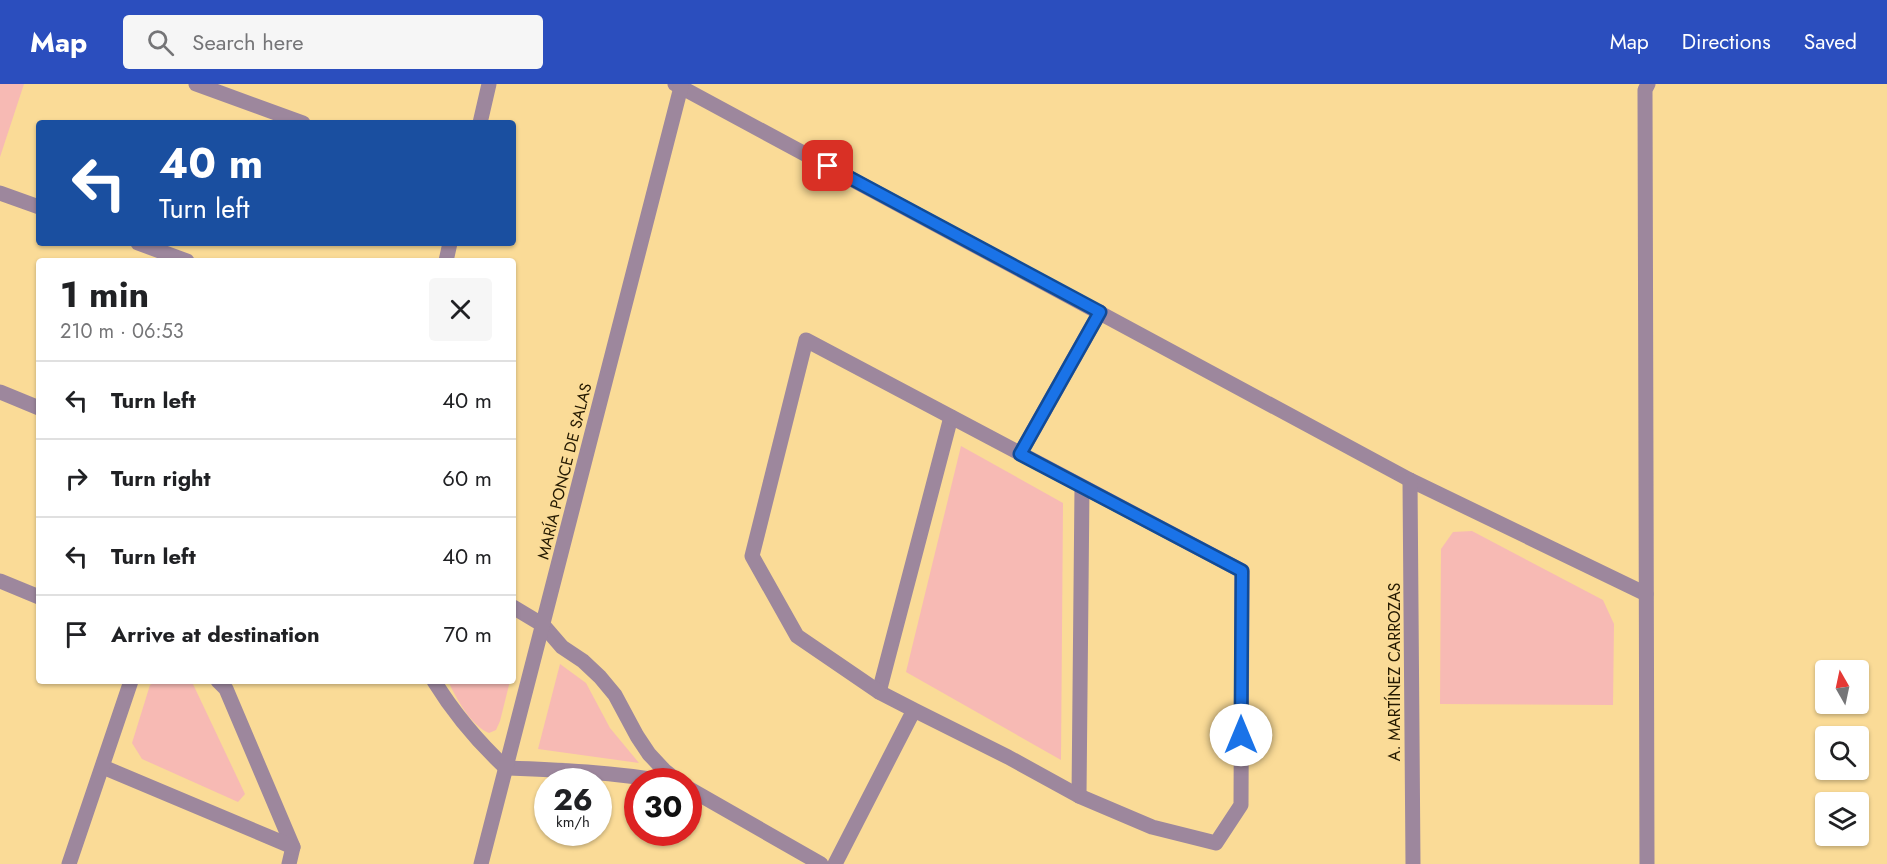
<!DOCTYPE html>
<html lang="en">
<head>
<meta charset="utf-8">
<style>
	:root { --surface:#fff; --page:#f6f6f6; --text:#202124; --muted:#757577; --line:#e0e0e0; --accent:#2b4ebe }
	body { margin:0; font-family:Jost,sans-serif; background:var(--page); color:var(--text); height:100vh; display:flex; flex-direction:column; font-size:22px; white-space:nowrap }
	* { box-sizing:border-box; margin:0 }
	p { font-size:20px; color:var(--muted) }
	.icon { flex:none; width:33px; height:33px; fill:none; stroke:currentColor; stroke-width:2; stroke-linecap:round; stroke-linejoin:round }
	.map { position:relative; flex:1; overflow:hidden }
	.sheet { position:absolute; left:36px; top:174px; width:480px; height:426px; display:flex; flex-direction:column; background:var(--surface); border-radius:6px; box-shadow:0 2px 4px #0004 }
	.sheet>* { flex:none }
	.top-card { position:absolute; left:36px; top:36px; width:480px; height:126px; border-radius:6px; box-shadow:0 2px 4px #0004; background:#1a4fa0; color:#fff; overflow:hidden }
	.needle { width:39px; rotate:351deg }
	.buttons { position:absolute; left:1815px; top:576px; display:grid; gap:12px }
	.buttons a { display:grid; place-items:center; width:54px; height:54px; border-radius:6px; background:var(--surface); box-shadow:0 2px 4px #0004; font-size:30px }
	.speed { position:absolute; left:534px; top:684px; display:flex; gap:12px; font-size:30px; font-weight:700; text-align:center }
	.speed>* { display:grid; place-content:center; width:78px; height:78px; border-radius:50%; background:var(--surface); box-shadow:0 2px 4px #0004; line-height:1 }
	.speed small { font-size:15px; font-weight:400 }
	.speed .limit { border:9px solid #d22; background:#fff; color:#111 }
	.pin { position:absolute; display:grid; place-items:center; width:51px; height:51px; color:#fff; margin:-26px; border-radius:12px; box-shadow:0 3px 9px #0006 }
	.me { position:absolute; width:66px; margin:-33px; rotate:0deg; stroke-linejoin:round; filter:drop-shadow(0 0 4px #0008) }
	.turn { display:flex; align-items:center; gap:21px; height:126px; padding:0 24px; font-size:27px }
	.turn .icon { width:78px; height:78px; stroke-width:2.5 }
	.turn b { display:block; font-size:42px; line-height:51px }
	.round { display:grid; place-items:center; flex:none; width:63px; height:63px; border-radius:6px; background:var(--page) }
	.summary { display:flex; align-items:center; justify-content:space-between; height:102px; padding:0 24px }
	h1 { font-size:36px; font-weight:700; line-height:45px }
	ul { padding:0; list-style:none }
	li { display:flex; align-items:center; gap:18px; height:78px; padding:0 24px; border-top:2px solid var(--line) }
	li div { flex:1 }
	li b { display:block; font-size:22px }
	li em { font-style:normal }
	header { display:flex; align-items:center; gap:36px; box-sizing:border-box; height:84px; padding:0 30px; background:var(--accent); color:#fff }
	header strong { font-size:28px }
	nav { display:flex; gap:33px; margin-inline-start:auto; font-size:21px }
	.search { width:420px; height:54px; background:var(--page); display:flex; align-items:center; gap:15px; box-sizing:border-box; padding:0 21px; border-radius:6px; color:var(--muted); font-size:22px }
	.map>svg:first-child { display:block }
	.green { fill:#f7bab4 }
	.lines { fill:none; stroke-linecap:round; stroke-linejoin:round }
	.minor { stroke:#9d879d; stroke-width:15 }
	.route-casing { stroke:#114b97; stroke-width:15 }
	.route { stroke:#1a73e8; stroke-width:10 }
	.labels { text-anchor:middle; stroke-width:5; stroke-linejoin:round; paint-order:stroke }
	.street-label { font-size:16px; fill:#241900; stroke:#fadb97 }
</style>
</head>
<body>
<header>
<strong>Map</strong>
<div class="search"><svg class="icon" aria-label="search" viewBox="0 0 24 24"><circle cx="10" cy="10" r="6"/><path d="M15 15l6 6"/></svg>Search here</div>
<nav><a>Map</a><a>Directions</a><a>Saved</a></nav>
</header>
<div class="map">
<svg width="1887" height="780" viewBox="0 0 1887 780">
	<rect width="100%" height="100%" fill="#fadb97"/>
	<g class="green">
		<polygon points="0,0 24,0 0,73"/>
		<polygon points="961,362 1063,419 1061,676 906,588"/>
		<polygon points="1472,447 1603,516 1614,540 1613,621 1440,620 1441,465 1453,448"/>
		<polygon points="560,580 586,599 610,644 639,679 538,665"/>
		<polygon points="157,597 192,598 245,710 238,718 142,675 132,659 150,601"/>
		<path d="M448,597H510L500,637L496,646L489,649C471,642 456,614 448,597Z"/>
	</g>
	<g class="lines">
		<g class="minor">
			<polyline points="196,0 303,39"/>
			<polyline points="675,0 1410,396 1646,510"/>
			<polyline points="480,39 489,0"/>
			<polyline points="0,109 39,123"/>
			<polyline points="138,159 187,177"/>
			<polyline points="446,177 450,159"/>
			<polyline points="0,308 39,324"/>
			<polyline points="1020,370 1100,228"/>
			<polyline points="1410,396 1413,780"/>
			<polyline points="0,497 39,513"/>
			<polyline points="513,523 543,541 562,563 583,577 600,593 615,611 637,652 649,670 664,686 679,698"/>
			<polyline points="218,597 226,605 293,763 289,780"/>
			<path d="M434,597C455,631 477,657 506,684C560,686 614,688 668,698"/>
			<polyline points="879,608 951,333"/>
			<polyline points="103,683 293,763"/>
			<polyline points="688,704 821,780"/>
			<polyline points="1079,712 1082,403"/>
			<polyline points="69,780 131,597"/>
			<polyline points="481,780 681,3"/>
			<polyline points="835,780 914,626 1008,673 1079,712 1152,743 1216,759 1241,721 1242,487 806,256 752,472 797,552 879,608 914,626"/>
			<polyline points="1647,780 1645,6 1648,0"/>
		</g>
	</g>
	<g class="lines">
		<defs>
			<polyline id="route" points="828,82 1100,228 1020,370 1242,487 1241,651"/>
		</defs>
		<use href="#route" class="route-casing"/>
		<use href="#route" class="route"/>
	</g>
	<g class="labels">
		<g class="street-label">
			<text transform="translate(564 387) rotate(-76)" y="6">MARÍA PONCE DE SALAS</text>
			<text transform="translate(1394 588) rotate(-90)" y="6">A. MARTÍNEZ CARROZAS</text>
		</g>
	</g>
</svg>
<div class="buttons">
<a><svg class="needle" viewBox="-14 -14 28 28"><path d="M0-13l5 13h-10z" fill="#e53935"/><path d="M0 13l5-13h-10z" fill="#757577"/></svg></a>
<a><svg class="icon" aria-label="search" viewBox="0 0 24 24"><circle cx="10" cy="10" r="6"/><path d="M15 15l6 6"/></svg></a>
<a><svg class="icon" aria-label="layers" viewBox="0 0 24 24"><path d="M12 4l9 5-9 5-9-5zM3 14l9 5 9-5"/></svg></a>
</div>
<div class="speed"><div>26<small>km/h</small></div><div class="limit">30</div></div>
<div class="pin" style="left:828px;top:82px;background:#d93025"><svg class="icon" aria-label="arrive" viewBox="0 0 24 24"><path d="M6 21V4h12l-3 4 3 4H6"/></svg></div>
<svg class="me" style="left:1241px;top:651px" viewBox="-20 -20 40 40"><circle r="19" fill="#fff"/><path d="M0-13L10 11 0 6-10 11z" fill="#1a73e8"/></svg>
<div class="top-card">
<div class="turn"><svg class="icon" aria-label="left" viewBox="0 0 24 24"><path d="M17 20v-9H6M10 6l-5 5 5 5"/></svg><div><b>40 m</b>Turn left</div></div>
</div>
<section class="sheet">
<div class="summary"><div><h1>1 min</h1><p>210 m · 06:53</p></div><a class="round"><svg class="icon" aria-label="close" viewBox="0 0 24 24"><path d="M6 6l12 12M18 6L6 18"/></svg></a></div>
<ul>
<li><svg class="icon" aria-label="left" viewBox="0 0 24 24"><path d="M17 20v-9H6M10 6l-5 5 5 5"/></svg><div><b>Turn left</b></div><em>40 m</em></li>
<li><svg class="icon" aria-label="right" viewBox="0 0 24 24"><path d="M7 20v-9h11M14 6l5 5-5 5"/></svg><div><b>Turn right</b></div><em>60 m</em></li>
<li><svg class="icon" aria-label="left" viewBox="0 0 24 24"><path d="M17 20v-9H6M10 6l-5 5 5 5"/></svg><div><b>Turn left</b></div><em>40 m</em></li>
<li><svg class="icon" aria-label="arrive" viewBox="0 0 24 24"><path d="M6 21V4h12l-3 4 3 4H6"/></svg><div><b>Arrive at destination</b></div><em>70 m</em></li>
</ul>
</section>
</div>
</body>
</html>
